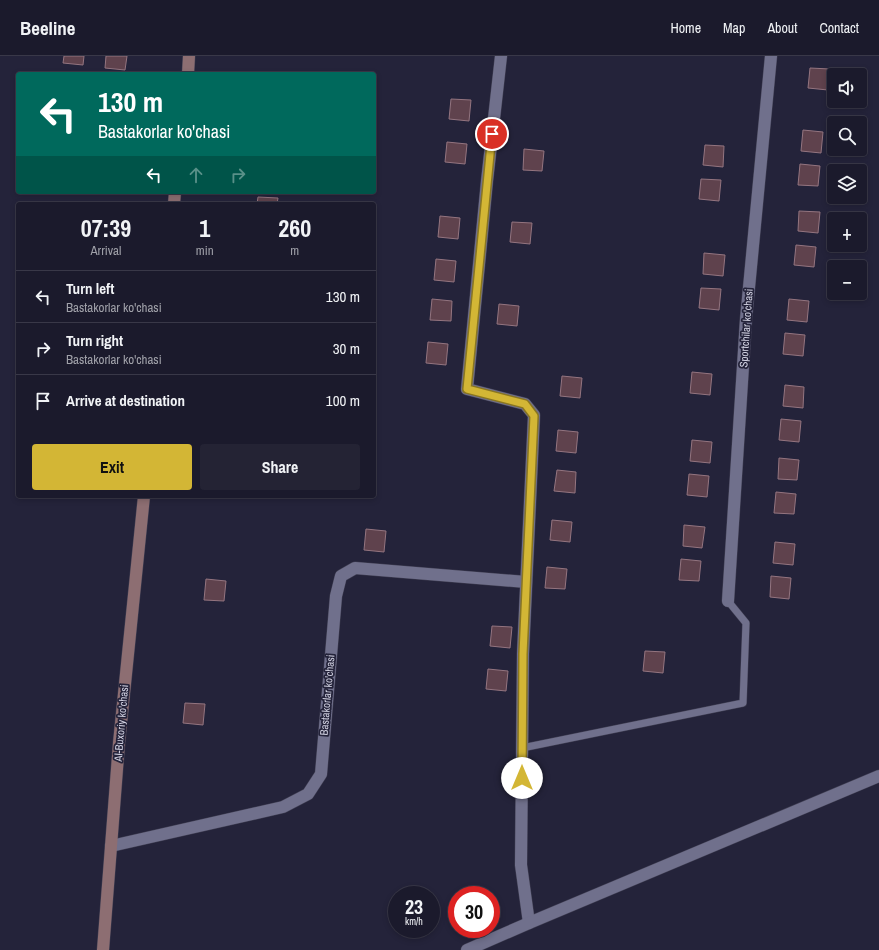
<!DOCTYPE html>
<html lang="en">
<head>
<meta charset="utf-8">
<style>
	:root { --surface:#1b1a2c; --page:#242334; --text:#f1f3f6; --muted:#a0a1a9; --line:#393848; --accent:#d3b635 }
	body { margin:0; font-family:"Archivo Narrow",sans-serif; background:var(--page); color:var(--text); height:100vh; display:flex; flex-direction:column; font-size:15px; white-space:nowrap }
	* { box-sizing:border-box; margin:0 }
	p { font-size:13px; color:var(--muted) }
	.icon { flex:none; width:22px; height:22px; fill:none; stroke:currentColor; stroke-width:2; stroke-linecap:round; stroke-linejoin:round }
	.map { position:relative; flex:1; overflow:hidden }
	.sheet { position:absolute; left:16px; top:146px; width:360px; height:296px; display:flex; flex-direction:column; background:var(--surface); border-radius:4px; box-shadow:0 2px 6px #0003,0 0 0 1px var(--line) }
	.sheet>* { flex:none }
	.top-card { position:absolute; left:16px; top:16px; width:360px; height:122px; border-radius:4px; box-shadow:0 2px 6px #0003,0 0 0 1px var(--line); background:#00695c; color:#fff; overflow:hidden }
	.controls { position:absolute; left:827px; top:12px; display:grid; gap:8px }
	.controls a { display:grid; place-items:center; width:40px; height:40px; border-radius:4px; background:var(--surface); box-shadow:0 2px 6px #0003,0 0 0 1px var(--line); font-size:20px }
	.speed { position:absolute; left:388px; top:830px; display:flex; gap:8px; font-size:20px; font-weight:700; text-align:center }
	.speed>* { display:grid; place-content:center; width:52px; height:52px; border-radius:50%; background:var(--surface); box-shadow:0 2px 6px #0003,0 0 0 1px var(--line); line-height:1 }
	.speed small { font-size:10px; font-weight:400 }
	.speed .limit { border:6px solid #d22; background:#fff; color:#111 }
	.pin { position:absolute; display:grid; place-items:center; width:34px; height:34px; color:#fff; margin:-17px; border:2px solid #fff; border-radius:50%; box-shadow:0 1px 4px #0007 }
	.me { position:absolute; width:44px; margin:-22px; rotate:0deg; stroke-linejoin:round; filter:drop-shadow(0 0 3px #0008) }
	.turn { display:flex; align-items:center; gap:14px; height:84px; padding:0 16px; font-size:18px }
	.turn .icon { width:52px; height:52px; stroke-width:2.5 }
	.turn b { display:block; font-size:28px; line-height:34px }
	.lanes { display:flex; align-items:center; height:38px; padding:0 16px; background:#0003; justify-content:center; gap:20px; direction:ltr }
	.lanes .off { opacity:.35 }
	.eta { display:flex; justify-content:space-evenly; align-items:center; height:68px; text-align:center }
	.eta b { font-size:24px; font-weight:800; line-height:28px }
	.primary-button { display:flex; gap:8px; margin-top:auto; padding:8px 16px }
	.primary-button a { flex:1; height:46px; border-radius:4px; background:var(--accent); color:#111; font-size:16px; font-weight:800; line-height:46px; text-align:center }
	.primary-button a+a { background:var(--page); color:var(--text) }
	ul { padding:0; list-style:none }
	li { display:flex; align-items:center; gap:12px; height:52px; padding:0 16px; border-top:1px solid var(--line) }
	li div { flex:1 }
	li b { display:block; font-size:15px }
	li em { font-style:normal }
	header { display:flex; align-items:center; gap:24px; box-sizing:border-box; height:56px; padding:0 20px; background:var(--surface); border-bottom:1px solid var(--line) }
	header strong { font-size:19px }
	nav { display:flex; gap:22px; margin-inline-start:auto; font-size:14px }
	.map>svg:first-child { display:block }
	.building { fill:#5f424d; stroke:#947580 }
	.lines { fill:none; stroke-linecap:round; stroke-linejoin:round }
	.lane-casing { stroke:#403f53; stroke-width:8 }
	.street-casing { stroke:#403f53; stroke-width:13 }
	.secondary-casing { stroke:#403f53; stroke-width:13 }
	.lane { stroke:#70708c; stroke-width:7 }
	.street { stroke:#70708c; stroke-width:12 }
	.secondary { stroke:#8d6e72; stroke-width:12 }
	.route-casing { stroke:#897622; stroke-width:10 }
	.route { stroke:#d3b635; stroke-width:7 }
	.labels { text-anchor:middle; stroke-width:3.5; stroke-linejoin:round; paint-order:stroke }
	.street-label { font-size:11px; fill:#d3d3e3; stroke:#24233a }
</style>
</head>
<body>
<header>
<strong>Beeline</strong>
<nav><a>Home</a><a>Map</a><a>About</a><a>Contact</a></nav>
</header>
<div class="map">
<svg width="879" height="894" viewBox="0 0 879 894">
	<rect width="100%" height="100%" fill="#24233a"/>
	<g class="building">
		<polygon points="64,0 84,0 83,9 63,7"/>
		<polygon points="106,0 127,0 125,14 105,12"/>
		<polygon points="810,12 830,13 828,34 808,32"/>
		<polygon points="451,43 471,44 469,65 449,63"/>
		<polygon points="803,74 823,76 821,97 801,95"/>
		<polygon points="447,86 467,88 465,108 445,106"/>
		<polygon points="705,89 724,90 723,111 703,109"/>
		<polygon points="524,93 544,95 542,115 523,114"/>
		<polygon points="800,108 820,110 818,130 798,129"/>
		<polygon points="701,123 721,124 719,145 699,143"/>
		<polygon points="258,141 278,142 277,148 257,148"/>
		<polygon points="799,155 820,156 818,177 798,175"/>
		<polygon points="440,160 460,162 458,183 438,181"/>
		<polygon points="512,166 532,167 530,188 510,186"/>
		<polygon points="796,189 816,191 814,211 794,209"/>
		<polygon points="704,197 725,199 723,220 703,218"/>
		<polygon points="436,203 456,205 454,226 434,224"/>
		<polygon points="701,232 721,233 719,254 699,252"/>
		<polygon points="432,243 452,245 451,265 430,264"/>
		<polygon points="789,243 809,245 807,266 787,264"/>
		<polygon points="499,248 519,250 517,270 497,268"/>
		<polygon points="785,277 805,279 803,300 783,298"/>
		<polygon points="428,286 448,288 446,309 426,307"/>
		<polygon points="692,316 712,318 710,339 690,337"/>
		<polygon points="562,320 582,322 580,342 560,340"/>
		<polygon points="785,329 804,331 803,352 783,350"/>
		<polygon points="781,363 801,365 799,386 779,384"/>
		<polygon points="558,374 578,376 576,397 556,395"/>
		<polygon points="692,384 712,386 710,407 690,405"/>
		<polygon points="779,402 799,404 797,424 778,423"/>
		<polygon points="557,414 576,416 575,437 554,435"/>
		<polygon points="689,418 709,420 707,441 687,439"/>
		<polygon points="776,436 796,438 794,458 774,457"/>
		<polygon points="552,464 572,466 570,486 550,484"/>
		<polygon points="684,469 705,471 702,492 683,490"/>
		<polygon points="366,473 386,475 384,496 364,494"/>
		<polygon points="775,486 795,488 793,509 773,507"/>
		<polygon points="681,503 701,505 699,525 679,524"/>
		<polygon points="547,511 567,513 565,533 545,532"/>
		<polygon points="771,520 791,522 789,543 770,541"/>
		<polygon points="206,523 226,525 224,545 204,544"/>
		<polygon points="492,570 512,571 510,592 490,590"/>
		<polygon points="645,595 665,596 663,617 643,615"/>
		<polygon points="488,613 508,615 506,635 486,633"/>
		<polygon points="185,647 205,648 203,669 183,667"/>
	</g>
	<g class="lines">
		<defs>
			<polyline id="lane" points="522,692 743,647 746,567 728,545"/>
			<g id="street">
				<polyline points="501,0 487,125 467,333 525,348 534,359 523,598 521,809 529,867"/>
				<polyline points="728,545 746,263 771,0"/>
				<polyline points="111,790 283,751 308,738 321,718 336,540 341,520 355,512 526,526"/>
				<polyline points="467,894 529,867 879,720"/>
			</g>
			<g id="secondary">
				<polyline points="188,18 189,0"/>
				<polyline points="174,148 175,136"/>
				<polyline points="103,894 119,687 144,440"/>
			</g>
		</defs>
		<use href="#lane" class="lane-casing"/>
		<use href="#street" class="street-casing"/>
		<use href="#secondary" class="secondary-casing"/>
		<use href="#lane" class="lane"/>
		<use href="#street" class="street"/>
		<use href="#secondary" class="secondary"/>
	</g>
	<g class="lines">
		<defs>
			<polyline id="route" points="492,78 467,333 525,348 534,360 523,598 522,722"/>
		</defs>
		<use href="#route" class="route-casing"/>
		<use href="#route" class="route"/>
	</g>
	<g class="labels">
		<g class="street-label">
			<text transform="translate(746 272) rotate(-86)" y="4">Sportchilar ko'chasi</text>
			<text transform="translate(327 639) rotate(-85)" y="4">Bastakorlar ko'chasi</text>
			<text transform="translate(121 667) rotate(-85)" y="4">Al-Buxoriy ko'chasi</text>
		</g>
	</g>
</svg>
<div class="controls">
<a><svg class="icon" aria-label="sound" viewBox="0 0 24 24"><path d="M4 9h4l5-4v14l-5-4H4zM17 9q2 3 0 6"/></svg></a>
<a><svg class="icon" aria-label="search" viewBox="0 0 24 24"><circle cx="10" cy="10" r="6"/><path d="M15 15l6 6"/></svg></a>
<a><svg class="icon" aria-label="layers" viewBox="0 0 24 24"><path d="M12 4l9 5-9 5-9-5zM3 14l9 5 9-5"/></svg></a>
<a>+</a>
<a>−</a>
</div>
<div class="speed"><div>23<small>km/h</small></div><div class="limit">30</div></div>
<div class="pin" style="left:492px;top:78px;background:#d93025"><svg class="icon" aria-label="arrive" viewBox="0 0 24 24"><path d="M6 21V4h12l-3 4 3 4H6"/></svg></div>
<svg class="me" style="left:522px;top:722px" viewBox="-20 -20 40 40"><circle r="19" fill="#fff"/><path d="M0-13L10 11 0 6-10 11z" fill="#d3b635"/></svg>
<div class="top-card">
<div class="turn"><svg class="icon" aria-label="left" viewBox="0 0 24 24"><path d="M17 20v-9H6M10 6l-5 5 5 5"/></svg><div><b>130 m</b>Bastakorlar ko'chasi</div></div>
<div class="lanes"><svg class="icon" aria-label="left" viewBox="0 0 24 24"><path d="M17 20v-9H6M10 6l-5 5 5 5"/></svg><svg class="icon off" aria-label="ahead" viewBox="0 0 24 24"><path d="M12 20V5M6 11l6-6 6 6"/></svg><svg class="icon off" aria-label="right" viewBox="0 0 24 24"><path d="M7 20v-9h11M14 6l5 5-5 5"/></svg></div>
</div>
<section class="sheet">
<div class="eta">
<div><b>07:39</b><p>Arrival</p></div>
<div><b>1</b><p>min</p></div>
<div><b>260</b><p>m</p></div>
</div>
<ul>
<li><svg class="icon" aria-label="left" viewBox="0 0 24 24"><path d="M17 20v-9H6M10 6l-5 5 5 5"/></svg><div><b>Turn left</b><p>Bastakorlar ko'chasi</p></div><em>130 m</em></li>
<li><svg class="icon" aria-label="right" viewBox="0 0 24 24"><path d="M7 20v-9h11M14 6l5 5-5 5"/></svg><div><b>Turn right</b><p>Bastakorlar ko'chasi</p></div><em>30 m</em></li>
<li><svg class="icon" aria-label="arrive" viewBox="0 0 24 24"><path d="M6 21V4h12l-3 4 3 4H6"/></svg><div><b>Arrive at destination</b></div><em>100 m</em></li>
</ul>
<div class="primary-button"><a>Exit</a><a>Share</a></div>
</section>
</div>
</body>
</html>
